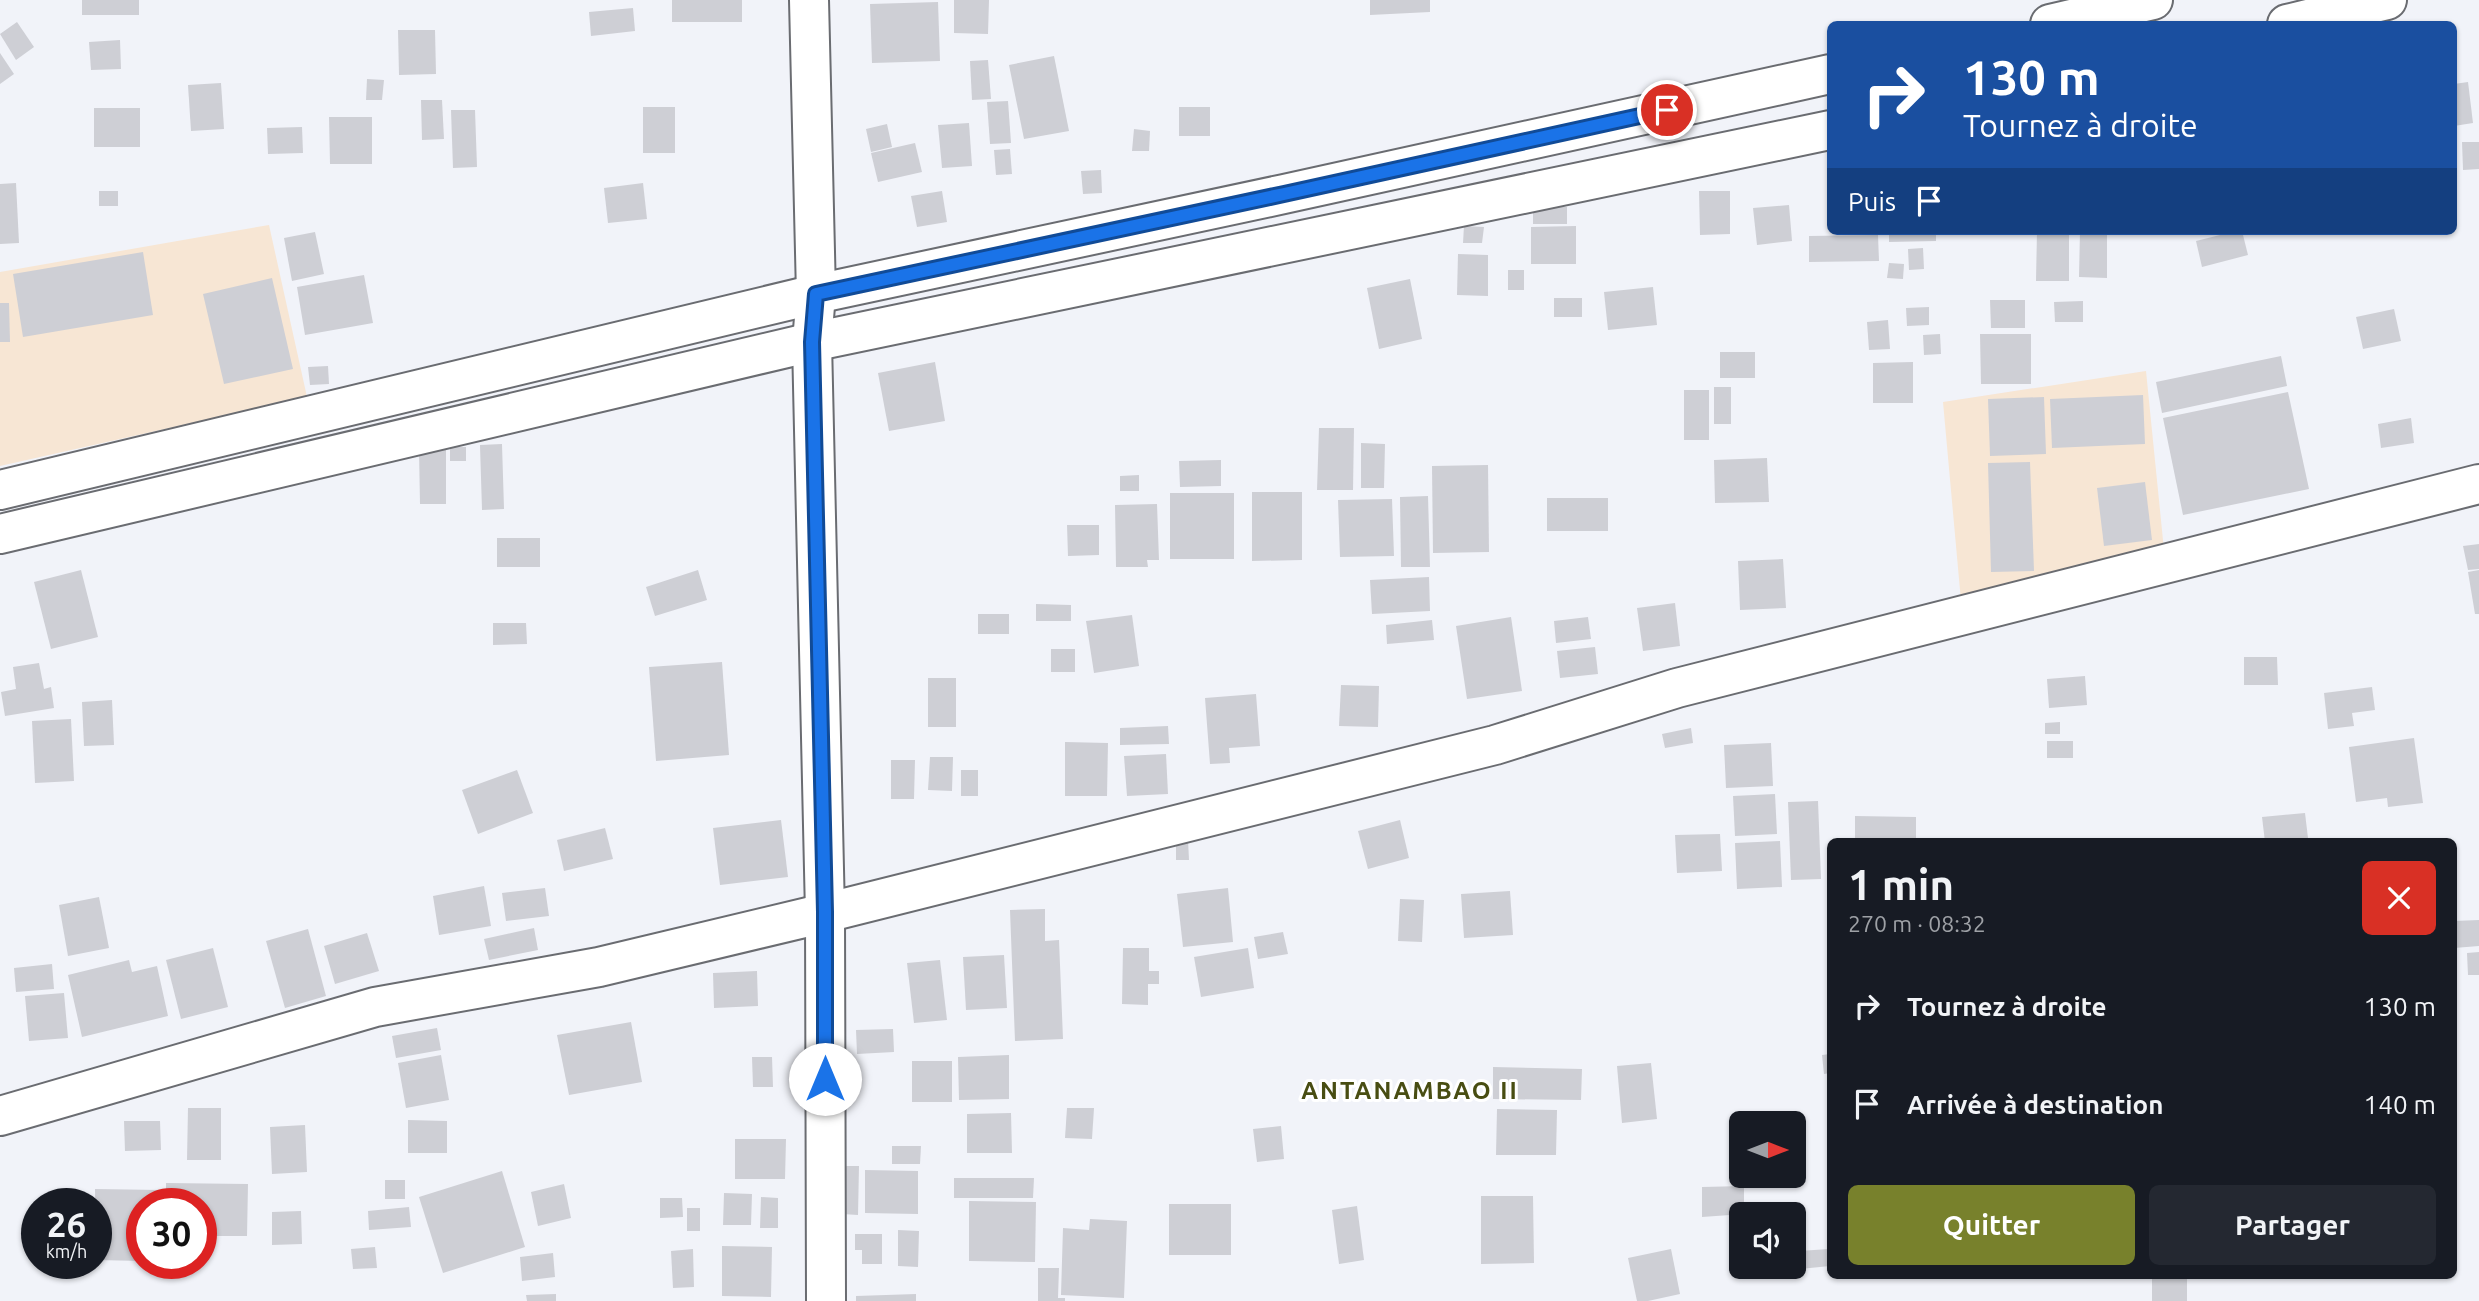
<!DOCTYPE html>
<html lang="fr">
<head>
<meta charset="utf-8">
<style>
	:root { --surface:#171b24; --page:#242831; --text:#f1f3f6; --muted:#9ea1a6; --accent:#78812c }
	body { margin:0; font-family:Ubuntu,sans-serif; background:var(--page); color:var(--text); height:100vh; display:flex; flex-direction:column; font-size:26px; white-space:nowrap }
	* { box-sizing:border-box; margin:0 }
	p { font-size:23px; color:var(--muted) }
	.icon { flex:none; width:38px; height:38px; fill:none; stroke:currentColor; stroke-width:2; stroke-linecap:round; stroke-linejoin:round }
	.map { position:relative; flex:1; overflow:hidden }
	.side { position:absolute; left:1827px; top:838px; width:630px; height:441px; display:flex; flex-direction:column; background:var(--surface); border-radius:10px; box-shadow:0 2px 5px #0004 }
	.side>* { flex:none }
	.guide { position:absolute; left:1827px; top:21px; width:630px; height:214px; border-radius:10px; box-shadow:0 2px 5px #0004; background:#1a4fa0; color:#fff; overflow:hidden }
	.needle { width:46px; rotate:90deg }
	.buttons { position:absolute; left:1729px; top:1111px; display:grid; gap:14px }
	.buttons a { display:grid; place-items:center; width:77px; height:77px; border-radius:10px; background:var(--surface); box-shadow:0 2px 5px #0004; font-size:35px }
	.speed { position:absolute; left:21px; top:1188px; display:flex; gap:14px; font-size:35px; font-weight:700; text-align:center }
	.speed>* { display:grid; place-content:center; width:91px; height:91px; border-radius:50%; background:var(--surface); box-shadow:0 2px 5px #0004; line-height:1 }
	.speed small { font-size:18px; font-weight:400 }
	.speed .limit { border:10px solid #d22; background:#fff; color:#111 }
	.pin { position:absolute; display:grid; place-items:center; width:60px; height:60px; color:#fff; margin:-30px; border:4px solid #fff; border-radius:50%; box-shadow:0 2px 7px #0007 }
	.me { position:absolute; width:77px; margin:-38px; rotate:0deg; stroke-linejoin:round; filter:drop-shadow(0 0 5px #0008) }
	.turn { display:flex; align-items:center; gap:24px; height:147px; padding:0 21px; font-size:32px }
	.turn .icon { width:91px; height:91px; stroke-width:2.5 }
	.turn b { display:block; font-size:49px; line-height:60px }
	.then { display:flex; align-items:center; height:66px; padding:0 21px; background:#0003; gap:14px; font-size:26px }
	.round { display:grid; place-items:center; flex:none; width:74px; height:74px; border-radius:10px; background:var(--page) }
	.summary { display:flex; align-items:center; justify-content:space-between; height:119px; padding:0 21px }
	h1 { font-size:42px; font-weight:600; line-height:52px }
	.button { display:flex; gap:14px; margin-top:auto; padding:14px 21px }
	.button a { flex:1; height:80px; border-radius:10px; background:var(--accent); color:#fff; font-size:28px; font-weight:600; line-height:80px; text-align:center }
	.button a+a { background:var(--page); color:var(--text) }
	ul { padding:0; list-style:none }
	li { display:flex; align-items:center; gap:21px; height:98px; padding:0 21px }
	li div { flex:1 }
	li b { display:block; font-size:26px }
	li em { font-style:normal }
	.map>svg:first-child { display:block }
	.education { fill:#f7e6d4 }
	.building { fill:#cecfd5 }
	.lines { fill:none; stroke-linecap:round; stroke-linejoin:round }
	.street-casing { stroke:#6a6c71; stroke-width:42 }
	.street { stroke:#fff; stroke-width:38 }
	.route-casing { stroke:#114b97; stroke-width:18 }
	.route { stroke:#1a73e8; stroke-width:12 }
	.labels { text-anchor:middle; stroke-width:6; stroke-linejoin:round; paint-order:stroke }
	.district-label { font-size:24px; font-weight:bold; letter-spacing:2px; fill:#484d12; stroke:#fff }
</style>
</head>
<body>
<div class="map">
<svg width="2479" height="1301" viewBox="0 0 2479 1301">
	<rect width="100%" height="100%" fill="#f1f3f9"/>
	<g class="education">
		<polygon points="269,225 307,397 0,466 0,272"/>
		<polygon points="2146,371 2165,560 1962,612 1943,402"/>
	</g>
	<g class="building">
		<rect x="82" y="0" width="57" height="15"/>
		<rect x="672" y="0" width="70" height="22"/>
		<polygon points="954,0 989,0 988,34 954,33"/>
		<polygon points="1370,0 1430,0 1430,12 1370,15"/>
		<polygon points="938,2 940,61 872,63 870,4"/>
		<polygon points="633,8 635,31 591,36 589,12"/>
		<polygon points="17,22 34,47 16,60 0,34"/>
		<polygon points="398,30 435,30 436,74 399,75"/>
		<polygon points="120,40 121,69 91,70 89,42"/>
		<polygon points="0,53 14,74 0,84"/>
		<polygon points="1054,56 1069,131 1024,139 1009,65"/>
		<polygon points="988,60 991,99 972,100 970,61"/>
		<polygon points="367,79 384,80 382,100 366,100"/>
		<polygon points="2468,82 2473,123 2454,126 2454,84"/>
		<polygon points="221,83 224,129 191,131 188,85"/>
		<polygon points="421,100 442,100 444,139 422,140"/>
		<polygon points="1008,101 1011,143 990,144 987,102"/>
		<rect x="643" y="107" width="32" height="46"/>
		<rect x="1179" y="107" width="31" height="29"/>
		<rect x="94" y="108" width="46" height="39"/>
		<polygon points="451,110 475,110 477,167 453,168"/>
		<polygon points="329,117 372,117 372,164 330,164"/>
		<polygon points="969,123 972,166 942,168 938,125"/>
		<polygon points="887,124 892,147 871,152 866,129"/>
		<polygon points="302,127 303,153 268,154 267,128"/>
		<polygon points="1134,129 1150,131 1149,151 1132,151"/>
		<polygon points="2462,142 2479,142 2479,169 2463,170"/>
		<polygon points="915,143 922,172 878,182 871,153"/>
		<polygon points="1010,149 1012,174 996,175 994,150"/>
		<polygon points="1101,170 1102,193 1083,194 1081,171"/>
		<polygon points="16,183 19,243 0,244 0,184"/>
		<polygon points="643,183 647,219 608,223 604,188"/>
		<rect x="99" y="191" width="19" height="15"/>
		<polygon points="942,191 947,222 917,227 911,196"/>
		<polygon points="1699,191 1730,191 1730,234 1700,235"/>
		<polygon points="1789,205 1792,241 1757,245 1753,208"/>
		<rect x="1533" y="207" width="34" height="17"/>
		<polygon points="1464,226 1484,227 1482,243 1463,243"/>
		<polygon points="1576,226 1576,264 1531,264 1531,227"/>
		<polygon points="1889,231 1936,231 1936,241 1889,242"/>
		<polygon points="2037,231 2069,231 2069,281 2036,281"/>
		<polygon points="2080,231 2107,231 2107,278 2079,277"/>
		<polygon points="2236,231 2242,231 2248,255 2202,267 2196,241"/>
		<polygon points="315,232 324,274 292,281 284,238"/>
		<polygon points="1878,235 1879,261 1809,262 1809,236"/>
		<polygon points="1923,248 1924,269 1909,270 1908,249"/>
		<polygon points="143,252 153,315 23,337 13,274"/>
		<polygon points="1458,254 1488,255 1488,296 1457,295"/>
		<polygon points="1889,263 1904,264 1903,279 1887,278"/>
		<rect x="1508" y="270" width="16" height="20"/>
		<polygon points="364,275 373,323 305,335 297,287"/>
		<polygon points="272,278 293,369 224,384 203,294"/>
		<polygon points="1410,279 1422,339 1379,349 1367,288"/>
		<polygon points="1653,287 1657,325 1608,330 1604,292"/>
		<rect x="1554" y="298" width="28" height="19"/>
		<polygon points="1990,300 2025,300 2025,328 1991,328"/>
		<polygon points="2083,301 2083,322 2055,322 2054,302"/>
		<polygon points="0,303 9,303 10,342 0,342"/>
		<polygon points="1929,307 1929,325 1907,326 1906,308"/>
		<polygon points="2394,309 2401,341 2363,349 2356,317"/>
		<polygon points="1888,320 1890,349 1869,350 1867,322"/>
		<polygon points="1940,334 1941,354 1924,355 1923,335"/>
		<polygon points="1980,334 2031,334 2031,384 1981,384"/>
		<rect x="1720" y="352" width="35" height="26"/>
		<polygon points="2281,356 2287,386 2162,413 2156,382"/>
		<polygon points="935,362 945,421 889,431 878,373"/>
		<polygon points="1913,362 1913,403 1873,403 1873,363"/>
		<polygon points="328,366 329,384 310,385 308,367"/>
		<rect x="1714" y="387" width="17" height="37"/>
		<rect x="1684" y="390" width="25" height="50"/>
		<polygon points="2288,392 2309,489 2183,515 2163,418"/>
		<polygon points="2143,395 2145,444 2052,448 2050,399"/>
		<polygon points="2044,397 2046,454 1990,456 1988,399"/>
		<polygon points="2411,418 2414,443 2381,448 2378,424"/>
		<polygon points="1319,428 1354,428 1353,490 1317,490"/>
		<polygon points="1361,443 1385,444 1384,488 1361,488"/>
		<polygon points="502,444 504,509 482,510 480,445"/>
		<rect x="450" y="447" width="16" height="14"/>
		<polygon points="419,450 446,450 446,504 420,504"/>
		<polygon points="1767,458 1769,502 1715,503 1714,460"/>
		<polygon points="1221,460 1221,486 1180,487 1179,461"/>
		<polygon points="2030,462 2034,571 1991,572 1988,463"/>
		<polygon points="1488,465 1489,552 1433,553 1432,466"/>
		<polygon points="1139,475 1139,491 1120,491 1120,476"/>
		<polygon points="2145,482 2152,540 2104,546 2097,488"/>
		<polygon points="1252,492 1302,492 1302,560 1252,561"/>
		<rect x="1170" y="493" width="64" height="66"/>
		<polygon points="1428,496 1430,567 1401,567 1400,497"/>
		<rect x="1547" y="498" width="61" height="33"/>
		<polygon points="1392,499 1394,556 1340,557 1338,500"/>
		<polygon points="1157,504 1159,560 1147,560 1148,567 1116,567 1115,505"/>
		<polygon points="1067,525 1099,525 1099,555 1068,556"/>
		<rect x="497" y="538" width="43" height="29"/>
		<polygon points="2479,544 2479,569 2468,570 2463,546"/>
		<polygon points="1783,559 1786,608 1740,610 1738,561"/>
		<polygon points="81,570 98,637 51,649 34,582"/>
		<polygon points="698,570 707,600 655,616 646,587"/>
		<polygon points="2479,570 2479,614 2475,614 2468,572"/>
		<polygon points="1429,577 1430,611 1372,614 1370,580"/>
		<polygon points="1675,603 1680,646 1643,651 1637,608"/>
		<polygon points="1036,604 1071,605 1071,621 1036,621"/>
		<rect x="978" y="614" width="31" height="20"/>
		<polygon points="1132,615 1139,666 1094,673 1086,621"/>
		<polygon points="1511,617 1522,691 1467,699 1456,626"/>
		<polygon points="1588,617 1591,639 1556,643 1554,621"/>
		<polygon points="1432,620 1434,640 1387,644 1386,625"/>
		<polygon points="493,623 526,623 527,644 493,645"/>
		<polygon points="1595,647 1598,674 1560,678 1557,651"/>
		<rect x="1051" y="649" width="24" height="23"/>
		<polygon points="2244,657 2277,657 2278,685 2244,685"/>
		<polygon points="722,662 729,755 656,761 649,667"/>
		<polygon points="39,663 44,689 51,687 54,708 5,716 1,692 16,689 13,667"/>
		<polygon points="2085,676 2087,705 2049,708 2047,679"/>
		<rect x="928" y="678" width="28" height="49"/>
		<polygon points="1341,685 1379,686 1378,727 1339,726"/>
		<polygon points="2372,687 2375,710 2352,713 2354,726 2328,729 2324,693"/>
		<polygon points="1256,694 1260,746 1229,748 1230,763 1210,764 1205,698"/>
		<polygon points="112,700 114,745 84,746 82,702"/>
		<polygon points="71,719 74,781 35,783 32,721"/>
		<polygon points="2060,722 2060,734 2045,734 2045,723"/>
		<polygon points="1168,726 1169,744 1120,745 1120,728"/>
		<polygon points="1691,728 1693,743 1665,748 1662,734"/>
		<polygon points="2414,738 2423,803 2388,807 2387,798 2356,802 2349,747"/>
		<rect x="2047" y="741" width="26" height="17"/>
		<polygon points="1065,742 1108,743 1107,796 1065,796"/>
		<polygon points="1771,743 1773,786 1726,788 1724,745"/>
		<polygon points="1166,754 1168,794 1127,796 1124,756"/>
		<polygon points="930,757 953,757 952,791 928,790"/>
		<polygon points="891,760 915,760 914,799 891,799"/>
		<polygon points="517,770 533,813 478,834 462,790"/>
		<rect x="961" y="770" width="17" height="26"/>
		<polygon points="1775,794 1777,834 1735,836 1733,796"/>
		<polygon points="1818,801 1821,879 1791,880 1788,802"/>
		<polygon points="2305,813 2308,838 2265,842 2262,817"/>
		<polygon points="1855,816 1916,817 1916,842 1855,842"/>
		<polygon points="781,820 788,877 720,885 713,828"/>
		<polygon points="1400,820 1409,858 1368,869 1358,831"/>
		<polygon points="605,828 613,859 564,871 557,840"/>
		<polygon points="1720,834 1722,871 1677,873 1675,835"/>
		<polygon points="1188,840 1189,860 1176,860 1176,841"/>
		<polygon points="1780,841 1782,887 1737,889 1735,843"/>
		<polygon points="484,886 491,926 439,935 433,896"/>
		<polygon points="545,888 549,916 506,921 502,893"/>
		<polygon points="1228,888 1233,942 1183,947 1177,894"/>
		<polygon points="1510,891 1513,935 1464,938 1461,894"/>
		<polygon points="99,897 109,948 68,956 59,905"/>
		<polygon points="1400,899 1424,900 1422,942 1398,941"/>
		<polygon points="1045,909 1045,941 1059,940 1063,1039 1015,1041 1010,910"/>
		<polygon points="2479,920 2479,946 2454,948 2454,921"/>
		<polygon points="534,928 538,950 489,960 484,939"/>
		<polygon points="308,929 326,996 285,1008 266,941"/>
		<polygon points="1283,932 1288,954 1258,959 1254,937"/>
		<polygon points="367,933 379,971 335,984 324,946"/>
		<polygon points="213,948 228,1007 181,1019 166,960"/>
		<polygon points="1123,948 1149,948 1149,971 1159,971 1159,984 1148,984 1148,1005 1122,1004"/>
		<polygon points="1248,948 1254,988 1201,997 1194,957"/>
		<polygon points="2479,952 2479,975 2468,975 2467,953"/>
		<polygon points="1004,955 1007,1008 966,1010 963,957"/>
		<polygon points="129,960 132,972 157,966 168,1016 82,1037 68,975"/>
		<polygon points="940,960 947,1020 914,1023 907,963"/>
		<polygon points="52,964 54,989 16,992 14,968"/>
		<polygon points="757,971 758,1006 714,1008 713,973"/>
		<polygon points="64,993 68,1038 29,1041 25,996"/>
		<polygon points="631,1022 642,1082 569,1095 557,1035"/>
		<polygon points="437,1028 441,1050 396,1058 392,1036"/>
		<polygon points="893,1029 894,1052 857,1054 856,1030"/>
		<polygon points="1830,1054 1830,1073 1824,1074 1822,1055"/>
		<polygon points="441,1055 449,1100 406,1108 398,1063"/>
		<polygon points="1009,1055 1009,1099 959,1100 958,1057"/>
		<polygon points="752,1057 772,1057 773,1087 753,1087"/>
		<rect x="912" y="1061" width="40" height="41"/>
		<polygon points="1651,1063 1657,1119 1622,1123 1617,1066"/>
		<polygon points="1493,1067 1582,1069 1581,1100 1493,1099"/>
		<polygon points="188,1108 221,1108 221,1160 187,1160"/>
		<polygon points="1067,1108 1094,1108 1092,1139 1065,1138"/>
		<polygon points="1497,1109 1557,1110 1556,1155 1496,1155"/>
		<polygon points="1011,1113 1012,1153 967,1153 967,1114"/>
		<polygon points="408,1120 447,1121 447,1153 408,1153"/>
		<polygon points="124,1121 160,1121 161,1150 125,1151"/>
		<polygon points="305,1125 307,1172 272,1174 270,1127"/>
		<polygon points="1281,1126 1284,1159 1257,1162 1253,1129"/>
		<polygon points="735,1139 786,1139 785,1179 735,1179"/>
		<polygon points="892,1146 921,1146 920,1164 892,1164"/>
		<polygon points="842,1166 859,1166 858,1215 842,1214"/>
		<polygon points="865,1170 918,1171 918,1214 865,1213"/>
		<polygon points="502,1171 525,1247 443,1273 419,1197"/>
		<polygon points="954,1178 1034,1178 1033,1198 954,1198"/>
		<rect x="385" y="1180" width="20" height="19"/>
		<polygon points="166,1183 248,1184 247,1236 201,1236 201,1204 166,1204"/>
		<polygon points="564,1184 571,1218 538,1226 531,1192"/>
		<polygon points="1744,1186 1744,1214 1702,1217 1702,1187"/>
		<polygon points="95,1189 161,1190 161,1204 142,1204 142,1261 96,1260"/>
		<polygon points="724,1193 752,1194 751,1225 723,1225"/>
		<polygon points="1481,1196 1533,1196 1534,1263 1481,1264"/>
		<polygon points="761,1197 778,1198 778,1228 760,1228"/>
		<polygon points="660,1198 682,1198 683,1217 660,1218"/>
		<polygon points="969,1201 1036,1202 1035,1262 969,1261"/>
		<rect x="1169" y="1204" width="62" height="51"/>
		<polygon points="1357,1206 1364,1260 1339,1264 1332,1210"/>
		<polygon points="409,1207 411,1227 369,1230 368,1211"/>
		<rect x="687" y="1208" width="13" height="23"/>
		<polygon points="301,1211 302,1244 272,1245 272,1212"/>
		<polygon points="1090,1219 1127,1221 1124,1298 1061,1295 1063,1228 1089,1230"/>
		<polygon points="898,1230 919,1231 918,1267 898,1266"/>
		<polygon points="855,1234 882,1234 882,1264 862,1264 862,1250 855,1250"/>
		<polygon points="722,1246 772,1247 771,1297 722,1296"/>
		<polygon points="375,1247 377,1268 353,1269 351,1249"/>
		<polygon points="693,1249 694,1287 673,1288 671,1251"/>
		<polygon points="1671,1249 1680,1294 1648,1301 1637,1301 1628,1258"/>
		<polygon points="1829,1249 1830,1266 1800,1269 1799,1251"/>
		<polygon points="553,1253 555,1277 522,1281 520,1257"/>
		<polygon points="1038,1268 1059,1268 1058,1298 1065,1298 1065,1301 1038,1301"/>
		<rect x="2152" y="1276" width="35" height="25"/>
		<polygon points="556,1294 556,1301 527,1301 526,1295"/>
		<polygon points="916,1294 916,1301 856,1301 856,1296"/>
	</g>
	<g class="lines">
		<defs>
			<g id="street">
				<polyline points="809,0 816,294 812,342 825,913 826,1301"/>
				<polyline points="2050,24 2153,0"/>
				<polyline points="2287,24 2387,0"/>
				<polyline points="0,490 816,294 1284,194 1830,74"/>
				<polyline points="0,534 812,342 1830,130"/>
				<polyline points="0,1116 375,1007 599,967 825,913 1495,745 1677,688 2479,484"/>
			</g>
		</defs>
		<use href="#street" class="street-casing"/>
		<use href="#street" class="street"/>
	</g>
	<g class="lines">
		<defs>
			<polyline id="route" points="825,1079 825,912 812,342 816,294 1284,194 1667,110"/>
		</defs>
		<use href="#route" class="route-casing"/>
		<use href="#route" class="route"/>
	</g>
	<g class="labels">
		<g class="district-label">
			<text x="1410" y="1099">ANTANAMBAO II</text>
		</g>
	</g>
</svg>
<div class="buttons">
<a><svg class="needle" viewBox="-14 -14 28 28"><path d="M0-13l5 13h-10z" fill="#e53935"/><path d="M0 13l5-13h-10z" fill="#9ea1a6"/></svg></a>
<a><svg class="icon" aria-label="sound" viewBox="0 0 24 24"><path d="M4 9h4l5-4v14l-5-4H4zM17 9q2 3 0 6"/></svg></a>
</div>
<div class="speed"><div>26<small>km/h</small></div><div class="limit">30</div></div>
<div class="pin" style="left:1667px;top:110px;background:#d93025"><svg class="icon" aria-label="arrive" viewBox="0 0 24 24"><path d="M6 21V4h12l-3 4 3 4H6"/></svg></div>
<svg class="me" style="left:825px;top:1079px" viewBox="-20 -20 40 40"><circle r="19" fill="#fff"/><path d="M0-13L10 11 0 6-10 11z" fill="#1a73e8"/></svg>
<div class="guide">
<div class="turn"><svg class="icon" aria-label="right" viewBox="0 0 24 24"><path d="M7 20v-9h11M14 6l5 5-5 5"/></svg><div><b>130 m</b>Tournez à droite</div></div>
<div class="then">Puis<svg class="icon" aria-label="arrive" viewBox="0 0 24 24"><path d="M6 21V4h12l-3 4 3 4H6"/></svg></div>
</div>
<section class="side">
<div class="summary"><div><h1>1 min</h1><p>270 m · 08:32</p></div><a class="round" style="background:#d93025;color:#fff"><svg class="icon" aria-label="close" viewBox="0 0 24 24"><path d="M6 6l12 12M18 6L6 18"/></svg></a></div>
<ul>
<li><svg class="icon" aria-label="right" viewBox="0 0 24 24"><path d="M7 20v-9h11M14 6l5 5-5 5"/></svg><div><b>Tournez à droite</b></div><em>130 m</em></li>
<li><svg class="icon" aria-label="arrive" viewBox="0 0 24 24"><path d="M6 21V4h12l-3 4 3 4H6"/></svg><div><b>Arrivée à destination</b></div><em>140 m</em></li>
</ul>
<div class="button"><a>Quitter</a><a>Partager</a></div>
</section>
</div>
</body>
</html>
